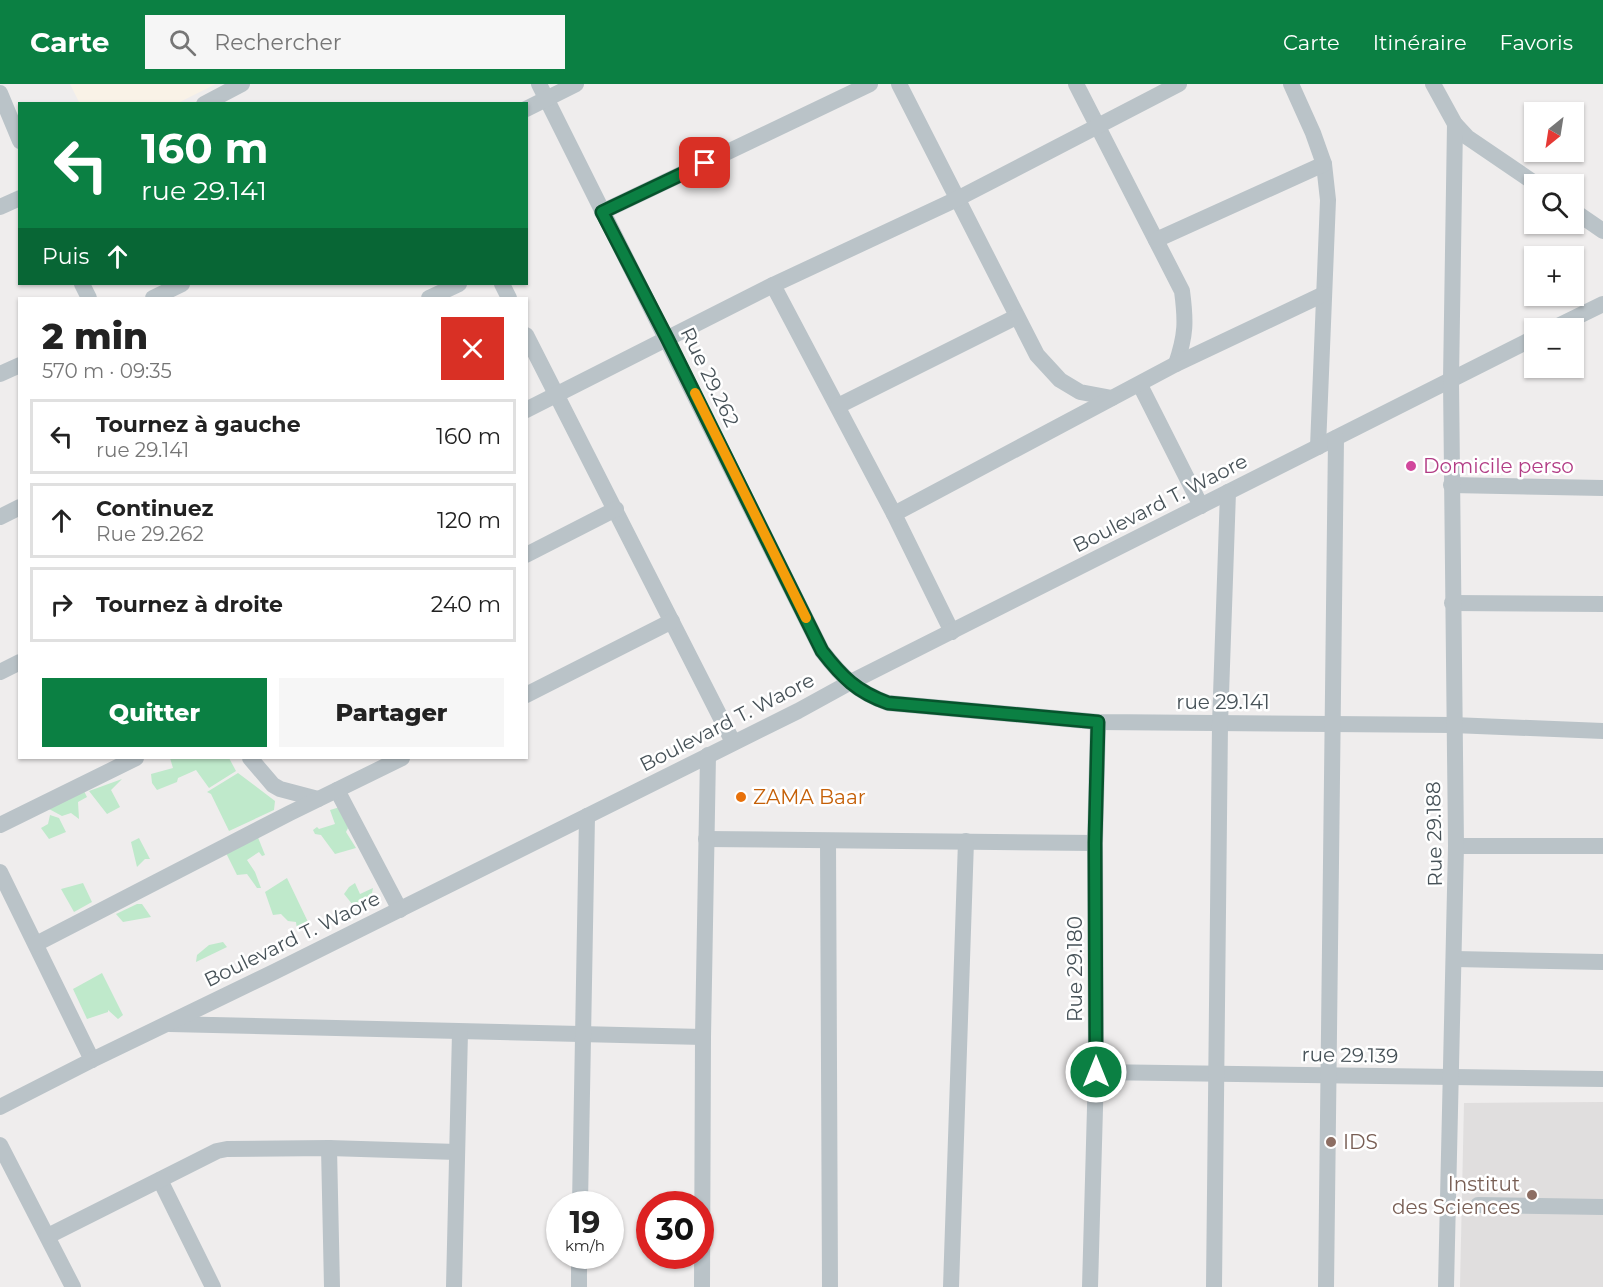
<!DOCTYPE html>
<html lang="fr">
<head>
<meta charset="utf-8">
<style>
	:root { --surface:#fff; --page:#f6f6f6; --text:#222; --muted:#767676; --line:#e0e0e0; --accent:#0b8043 }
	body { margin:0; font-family:Montserrat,sans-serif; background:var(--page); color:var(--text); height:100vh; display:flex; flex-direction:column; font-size:22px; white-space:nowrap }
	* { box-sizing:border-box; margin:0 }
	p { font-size:20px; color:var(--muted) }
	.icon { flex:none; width:33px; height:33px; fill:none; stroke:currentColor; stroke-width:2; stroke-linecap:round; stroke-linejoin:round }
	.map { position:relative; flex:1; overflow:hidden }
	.panel { position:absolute; left:18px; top:213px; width:510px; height:462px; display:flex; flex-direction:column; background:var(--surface); border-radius:0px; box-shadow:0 2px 4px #0004 }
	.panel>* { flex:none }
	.banner { position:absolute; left:18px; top:18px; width:510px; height:183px; border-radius:0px; box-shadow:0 2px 4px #0004; background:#0b8043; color:#fff; overflow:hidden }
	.needle { width:39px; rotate:210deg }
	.controls { position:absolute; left:1524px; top:18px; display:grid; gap:12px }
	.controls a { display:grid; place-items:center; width:60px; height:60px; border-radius:0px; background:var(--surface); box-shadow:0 2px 4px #0004; font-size:30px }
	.speed { position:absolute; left:546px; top:1107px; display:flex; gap:12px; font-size:30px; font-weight:700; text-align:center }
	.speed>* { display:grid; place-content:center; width:78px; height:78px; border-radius:50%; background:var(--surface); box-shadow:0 2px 4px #0004; line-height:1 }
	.speed small { font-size:15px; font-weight:400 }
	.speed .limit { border:9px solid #d22; background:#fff; color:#111 }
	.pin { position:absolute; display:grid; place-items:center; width:51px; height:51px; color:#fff; margin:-26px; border-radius:12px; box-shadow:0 3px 9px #0006 }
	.me { position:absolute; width:66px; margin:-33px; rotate:0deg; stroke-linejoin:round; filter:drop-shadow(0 0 4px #0008) }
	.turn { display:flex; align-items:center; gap:21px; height:126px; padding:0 24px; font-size:27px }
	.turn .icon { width:78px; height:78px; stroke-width:2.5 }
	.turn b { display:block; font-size:42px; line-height:51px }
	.then { display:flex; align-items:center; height:57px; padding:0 24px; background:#0003; gap:12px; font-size:22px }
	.round { display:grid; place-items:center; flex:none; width:63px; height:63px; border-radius:0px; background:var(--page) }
	.head { display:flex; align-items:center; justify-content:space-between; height:102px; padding:0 24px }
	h1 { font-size:36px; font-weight:800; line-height:45px }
	.cta { display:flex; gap:12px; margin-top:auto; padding:12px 24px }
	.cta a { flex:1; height:69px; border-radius:0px; background:var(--accent); color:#fff; font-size:24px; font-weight:800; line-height:69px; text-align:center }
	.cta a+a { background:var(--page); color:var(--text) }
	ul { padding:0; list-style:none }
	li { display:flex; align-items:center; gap:18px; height:75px; margin:0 12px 9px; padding:0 12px; border:3px solid var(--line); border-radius:0px }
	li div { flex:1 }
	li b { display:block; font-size:22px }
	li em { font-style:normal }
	header { display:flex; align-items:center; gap:36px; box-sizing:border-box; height:84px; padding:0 30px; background:var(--accent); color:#fff }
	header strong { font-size:28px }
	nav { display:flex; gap:33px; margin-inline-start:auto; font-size:21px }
	.search { width:420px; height:54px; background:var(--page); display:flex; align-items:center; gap:15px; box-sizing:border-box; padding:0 21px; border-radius:0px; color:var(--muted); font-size:22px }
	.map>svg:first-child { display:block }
	.commercial { fill:#f9f2e7 }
	.education { fill:#e0dede }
	.green { fill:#bfe9cb }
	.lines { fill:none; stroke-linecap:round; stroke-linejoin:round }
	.minor { stroke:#bac3c8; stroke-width:16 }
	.route-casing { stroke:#07532c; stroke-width:15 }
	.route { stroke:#0b8043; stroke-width:10 }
	.slow { stroke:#f59e0b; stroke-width:10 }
	.hotel-dot { fill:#d1479c; stroke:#fff; stroke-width:2 }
	.food-dot { fill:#e8710a; stroke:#fff; stroke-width:2 }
	.education-dot { fill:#8d6e63; stroke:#fff; stroke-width:2 }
	.labels { text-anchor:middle; stroke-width:5; stroke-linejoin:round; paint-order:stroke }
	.street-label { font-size:20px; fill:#475258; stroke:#fff }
	.hotel-label { font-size:20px; fill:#b23c85; stroke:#fff; text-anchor:start }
	.food-label { font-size:20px; fill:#c56008; stroke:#fff; text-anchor:start }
	.education-label { font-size:20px; fill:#785e54; stroke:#fff; text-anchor:start }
</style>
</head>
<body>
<header>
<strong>Carte</strong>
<div class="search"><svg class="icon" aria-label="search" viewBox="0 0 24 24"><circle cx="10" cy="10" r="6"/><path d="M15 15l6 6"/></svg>Rechercher</div>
<nav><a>Carte</a><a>Itinéraire</a><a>Favoris</a></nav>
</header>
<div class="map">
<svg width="1603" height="1203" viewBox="0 0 1603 1203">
	<rect width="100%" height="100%" fill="#efeded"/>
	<polygon class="commercial" points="70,0 216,0 178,19 80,20"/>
	<polygon class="education" points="1603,1018 1603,1203 1460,1203 1464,1019"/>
	<g class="green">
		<polygon points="170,674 229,674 236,687 209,704 196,686 178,694 177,698 157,706 152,699 151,690 173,684"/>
		<polygon points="238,689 275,717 274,726 229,747 211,710 207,708"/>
		<polygon points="122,695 111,706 120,723 107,730 89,707"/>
		<polygon points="84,707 87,713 78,718 79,735 71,729 62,732 49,725"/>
		<polygon points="340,723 348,744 346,748 356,764 335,770 321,751 315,750 313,746 317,743 319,745 335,740 330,726"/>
		<polygon points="50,731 59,734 66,748 49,755 41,744 48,740"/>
		<polygon points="257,751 265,771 262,772 259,768 247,776 255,788 261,804 257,804 247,790 237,791 226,769"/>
		<polygon points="139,754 150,775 145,775 137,783 131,758"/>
		<polygon points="287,794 308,838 297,845 296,838 288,837 281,830 273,831 265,808"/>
		<polygon points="83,799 92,818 74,828 61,805"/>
		<polygon points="355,799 360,810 373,804 370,819 357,826 344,810 349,803"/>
		<polygon points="137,820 142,820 151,833 123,838 116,830"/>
		<polygon points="223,858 227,863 196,878 197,871 209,861"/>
		<polygon points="102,889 123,931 118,935 108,926 108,928 87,935 73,905"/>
	</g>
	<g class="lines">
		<g class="minor">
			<path d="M539,0L822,567C842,593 857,608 888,619L1098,638L1453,641L1603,647"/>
			<polyline points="899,0 1037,271 1060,296 1080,308 1112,314"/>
			<path d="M1076,0L1182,207C1186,237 1186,251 1176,280"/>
			<polyline points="1291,0 1313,49 1324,80 1328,116 1318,363"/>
			<polyline points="1433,0 1455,40 1467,53 1536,100"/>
			<polyline points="0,9 20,57"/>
			<polyline points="204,20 242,0"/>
			<polyline points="526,25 576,0"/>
			<polyline points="0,123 20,114"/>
			<polyline points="1574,127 1603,147"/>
			<polyline points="602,128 870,0"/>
			<polyline points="1156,156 1324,80"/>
			<polyline points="82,200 89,214"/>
			<polyline points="502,200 509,214"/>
			<polyline points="773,201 894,430 952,548"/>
			<polyline points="153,214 182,200"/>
			<polyline points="429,214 459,200"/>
			<polyline points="1554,244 1603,220"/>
			<polyline points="526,251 733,658"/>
			<polyline points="0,290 20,281"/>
			<polyline points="1140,301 1201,422"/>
			<polyline points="838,322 1016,233"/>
			<polyline points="526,326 773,201 957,115 1179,0"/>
			<polyline points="1451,401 1603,404"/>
			<polyline points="894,430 1176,280 1324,210"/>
			<polyline points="0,433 20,423"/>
			<polyline points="526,471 616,425"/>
			<polyline points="1452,519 1603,520"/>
			<polyline points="0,588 20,578"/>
			<polyline points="526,611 672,537"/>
			<polyline points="250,674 273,701 280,705 318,715"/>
			<polyline points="337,706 400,826"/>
			<polyline points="0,741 136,674"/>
			<polyline points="706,755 1095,759"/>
			<polyline points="828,757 830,1203"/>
			<polyline points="1456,762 1603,762"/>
			<polyline points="0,788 92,976"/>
			<polyline points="36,860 290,729 402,674"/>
			<polyline points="1455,875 1603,878"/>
			<polyline points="170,940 703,953"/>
			<polyline points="1096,988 1603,995"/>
			<polyline points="0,1023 92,976 274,888 798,627 849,599 1534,254"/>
			<polyline points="0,1061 73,1203"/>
			<polyline points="329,1064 332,1203"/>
			<polyline points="160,1096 213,1203"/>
			<polyline points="580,1120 587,732"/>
			<polyline points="1478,1121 1603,1123"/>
			<polyline points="48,1152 217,1067 227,1065 329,1064 457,1068"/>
			<polyline points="454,1203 460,948"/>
			<polyline points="579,1203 579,1172"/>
			<polyline points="702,1203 703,953 708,671"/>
			<polyline points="951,1203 966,757"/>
			<polyline points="1090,1203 1096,988 1095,759 1098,638"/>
			<polyline points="1214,1203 1220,640 1228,408"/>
			<polyline points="1326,1203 1336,354"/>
			<polyline points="1446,1203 1456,762 1451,296 1455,40"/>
		</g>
	</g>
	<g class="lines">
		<defs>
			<path id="route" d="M705,79L602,128L667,254L822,567C842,593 857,608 888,619L1098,638L1095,759L1096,988"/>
		</defs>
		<use href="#route" class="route-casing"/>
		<use href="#route" class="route"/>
		<polyline class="slow" points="695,309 806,534"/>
	</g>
	<circle class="hotel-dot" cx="1411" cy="382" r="6"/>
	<circle class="food-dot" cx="741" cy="713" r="6"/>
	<g class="education-dot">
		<circle cx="1331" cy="1058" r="6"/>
		<circle cx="1532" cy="1111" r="6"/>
	</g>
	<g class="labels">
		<g class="street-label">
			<text transform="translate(710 293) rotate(64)" y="7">Rue 29.262</text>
			<text transform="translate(1160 419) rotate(-27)" y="7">Boulevard T. Waore</text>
			<text x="1223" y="625">rue 29.141</text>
			<text transform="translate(727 638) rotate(-27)" y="7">Boulevard T. Waore</text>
			<text transform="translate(1434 750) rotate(-91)" y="7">Rue 29.188</text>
			<text transform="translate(292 855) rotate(-26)" y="7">Boulevard T. Waore</text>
			<text transform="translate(1075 885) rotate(-90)" y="7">Rue 29.180</text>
			<text transform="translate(1350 971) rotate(1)" y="7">rue 29.139</text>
		</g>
		<g class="hotel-label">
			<text x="1423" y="389">Domicile perso</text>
		</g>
		<g class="food-label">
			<text x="753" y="720">ZAMA Baar</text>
		</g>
		<g class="education-label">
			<text x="1343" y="1065">IDS</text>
			<text x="1520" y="1107" text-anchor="end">Institut<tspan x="1520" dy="23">des Sciences</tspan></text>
		</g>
	</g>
</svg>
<div class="controls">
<a><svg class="needle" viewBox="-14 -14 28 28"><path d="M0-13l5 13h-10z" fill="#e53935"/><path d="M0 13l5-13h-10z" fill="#767676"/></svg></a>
<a><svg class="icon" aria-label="search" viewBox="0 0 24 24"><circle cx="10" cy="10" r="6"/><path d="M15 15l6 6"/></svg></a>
<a>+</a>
<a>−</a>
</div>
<div class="speed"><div>19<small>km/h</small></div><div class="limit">30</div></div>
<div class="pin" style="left:705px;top:79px;background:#d93025"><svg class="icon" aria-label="arrive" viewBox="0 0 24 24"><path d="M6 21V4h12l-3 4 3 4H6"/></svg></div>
<svg class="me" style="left:1096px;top:988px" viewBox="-20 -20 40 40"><circle r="17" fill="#0b8043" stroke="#fff" stroke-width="3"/><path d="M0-11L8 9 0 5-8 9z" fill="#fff"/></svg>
<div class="banner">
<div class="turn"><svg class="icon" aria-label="left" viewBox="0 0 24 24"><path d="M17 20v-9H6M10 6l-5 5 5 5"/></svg><div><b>160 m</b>rue 29.141</div></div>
<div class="then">Puis<svg class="icon" aria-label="ahead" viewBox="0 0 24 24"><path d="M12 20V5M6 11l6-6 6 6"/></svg></div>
</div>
<section class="panel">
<div class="head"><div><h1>2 min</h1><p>570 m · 09:35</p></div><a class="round" style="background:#d93025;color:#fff"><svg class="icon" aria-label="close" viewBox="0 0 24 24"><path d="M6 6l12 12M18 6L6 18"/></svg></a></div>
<ul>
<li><svg class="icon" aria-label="left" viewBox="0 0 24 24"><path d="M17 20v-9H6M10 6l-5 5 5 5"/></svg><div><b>Tournez à gauche</b><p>rue 29.141</p></div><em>160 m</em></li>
<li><svg class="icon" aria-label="ahead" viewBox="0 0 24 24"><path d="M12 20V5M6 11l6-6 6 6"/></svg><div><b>Continuez</b><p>Rue 29.262</p></div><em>120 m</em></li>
<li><svg class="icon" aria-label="right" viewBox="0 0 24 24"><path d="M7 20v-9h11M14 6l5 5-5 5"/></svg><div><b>Tournez à droite</b></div><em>240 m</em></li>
</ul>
<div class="cta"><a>Quitter</a><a>Partager</a></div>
</section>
</div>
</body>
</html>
